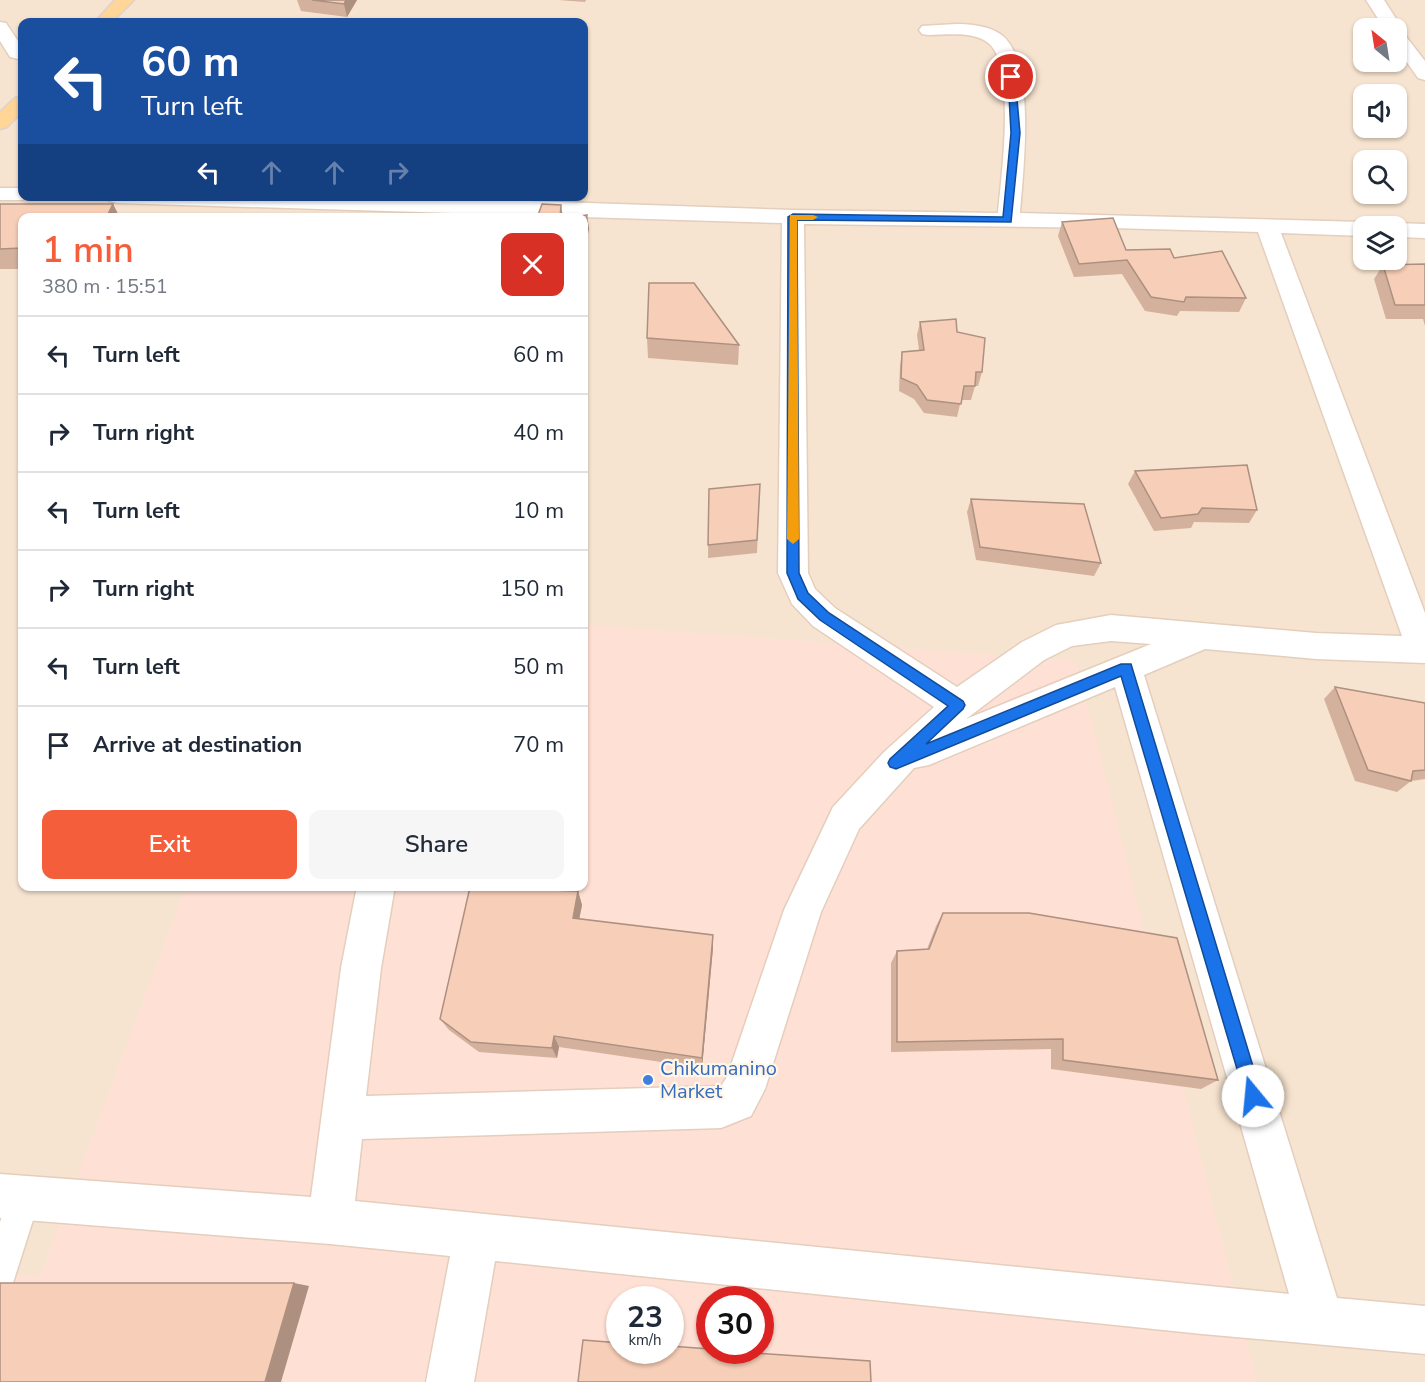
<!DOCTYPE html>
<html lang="en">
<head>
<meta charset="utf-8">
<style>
	:root { --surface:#fff; --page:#f6f6f7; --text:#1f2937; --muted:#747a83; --line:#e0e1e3; --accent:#f55e3b }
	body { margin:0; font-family:"Nunito Sans",sans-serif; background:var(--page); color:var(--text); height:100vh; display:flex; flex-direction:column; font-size:22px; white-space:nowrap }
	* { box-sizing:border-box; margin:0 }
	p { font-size:20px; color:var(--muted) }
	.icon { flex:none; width:33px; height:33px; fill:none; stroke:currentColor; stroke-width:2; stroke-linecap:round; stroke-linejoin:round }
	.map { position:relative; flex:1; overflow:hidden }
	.drawer { position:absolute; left:18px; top:213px; width:570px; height:678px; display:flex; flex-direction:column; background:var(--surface); border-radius:12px; box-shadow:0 2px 4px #0004 }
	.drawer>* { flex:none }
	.top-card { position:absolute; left:18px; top:18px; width:570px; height:183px; border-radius:12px; box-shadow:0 2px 4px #0004; background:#1a4fa0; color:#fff; overflow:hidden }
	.needle { width:39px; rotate:330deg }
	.fabs { position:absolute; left:1353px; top:18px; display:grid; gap:12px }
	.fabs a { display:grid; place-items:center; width:54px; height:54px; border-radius:12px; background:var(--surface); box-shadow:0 2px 4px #0004; font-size:30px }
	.speed { position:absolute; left:606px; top:1286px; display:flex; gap:12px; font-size:30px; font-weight:700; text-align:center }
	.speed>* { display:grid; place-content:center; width:78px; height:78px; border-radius:50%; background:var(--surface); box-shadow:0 2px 4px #0004; line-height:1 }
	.speed small { font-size:15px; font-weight:400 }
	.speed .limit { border:9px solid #d22; background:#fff; color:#111 }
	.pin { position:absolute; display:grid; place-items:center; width:51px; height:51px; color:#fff; margin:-26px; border:3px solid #fff; border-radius:50%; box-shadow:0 2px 6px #0007 }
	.me { position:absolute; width:66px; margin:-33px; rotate:343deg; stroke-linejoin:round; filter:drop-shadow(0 0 4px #0008) }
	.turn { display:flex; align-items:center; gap:21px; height:126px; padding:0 24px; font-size:27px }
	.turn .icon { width:78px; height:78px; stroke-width:2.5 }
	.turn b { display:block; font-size:42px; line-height:51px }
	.lanes { display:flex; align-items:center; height:57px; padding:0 24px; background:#0003; justify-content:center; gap:30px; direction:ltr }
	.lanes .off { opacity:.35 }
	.round { display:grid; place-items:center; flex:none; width:63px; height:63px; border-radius:12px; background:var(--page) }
	.head { display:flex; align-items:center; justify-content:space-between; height:102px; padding:0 24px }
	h1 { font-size:36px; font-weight:600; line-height:45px; color:var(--accent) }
	.action { display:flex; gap:12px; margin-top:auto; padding:12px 24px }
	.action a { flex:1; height:69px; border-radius:12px; background:var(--accent); color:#fff; font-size:24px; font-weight:600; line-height:69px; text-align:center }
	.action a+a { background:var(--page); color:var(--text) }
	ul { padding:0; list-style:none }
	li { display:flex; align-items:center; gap:18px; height:78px; padding:0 24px; border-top:2px solid var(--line) }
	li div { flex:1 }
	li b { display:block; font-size:22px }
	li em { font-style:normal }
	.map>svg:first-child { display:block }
	.residential { fill:#f7e4d0; fill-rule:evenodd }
	.commercial { fill:#ffe0d5; fill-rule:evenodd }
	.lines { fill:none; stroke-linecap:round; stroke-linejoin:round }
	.service-casing { stroke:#e4cebd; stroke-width:3 }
	.minor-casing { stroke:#e4cebd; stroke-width:3 }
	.primary-casing { stroke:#dcd3cf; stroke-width:3 }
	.service { fill:#fff; fill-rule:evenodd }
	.minor { fill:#fff; fill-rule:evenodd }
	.primary { fill:#ffd598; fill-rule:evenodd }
	.wall { fill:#d4b19d }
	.shaded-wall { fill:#ad9080 }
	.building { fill:#f7ceb7; stroke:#ad9080; stroke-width:1.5 }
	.route { fill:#1a73e8; stroke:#114b97; stroke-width:1.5 }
	.slow { fill:#f59e0b }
	.shop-dot { fill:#3f7fe0; stroke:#fff6ea; stroke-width:2 }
	.labels { text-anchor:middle; stroke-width:4.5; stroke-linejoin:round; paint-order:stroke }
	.near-shop-label { font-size:20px; fill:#366cbe; stroke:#fff6ea; text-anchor:start }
</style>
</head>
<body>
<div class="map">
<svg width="1425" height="1382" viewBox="0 0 1425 1382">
	<rect width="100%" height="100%" fill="#fef2e2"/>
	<path class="residential" d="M0,0H1425V1382H0ZM22,22H584V196H22ZM1364,28H1396V62H1364ZM1364,94H1396V128H1364ZM1364,160H1396V194H1364ZM22,218H584V886H22ZM1364,226H1396V260H1364ZM620,1299H670V1350H620ZM710,1299H760V1350H710Z"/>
	<path class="commercial" d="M584,625L1076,661L1257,1382H0V1274L40,1277L186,887L584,886ZM620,1299H670V1350H620ZM710,1299H760V1350H710Z"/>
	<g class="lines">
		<defs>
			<polygon id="service" points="24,1182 35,1187 40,1198 12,1286 0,1291 0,1222 13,1187"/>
			<g id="minor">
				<polygon points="1366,0 1384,0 1402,28 1401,30 1425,61 1425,80 1418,78 1396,47 1396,28 1384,28"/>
				<polygon points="0,22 6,23 22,47 22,60 10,57 0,41"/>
				<path d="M956,24C971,24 992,26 1004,37C1036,67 1023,172 1020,213L1364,222L1373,226H1364V236L1281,233L1425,613V663L1316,659L1205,649L1144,675L1337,1298L1425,1306V1354L1202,1334L495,1261L474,1382H426L450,1256L330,1244L0,1218V1174L311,1197L341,968L357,886H395L381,968L366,1096L721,1086L727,1077L784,910L833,807L884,752L934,707L813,626L792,604L778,573L782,223L117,203L109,201L107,196H381L793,210L998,213C1001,179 1017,62 987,42C971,31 947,35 928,35L922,34L919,30L922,26ZM804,224L1111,228L1258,232L1402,636L1316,633L1111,615L1056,625L1022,642L957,687L835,608L815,589L808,573ZM1111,641L1151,644L966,719L1044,660L1072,646ZM1115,687L1289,1294L355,1201L362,1139L721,1128L751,1116L765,1089L821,912L859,829L914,768L929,765Z"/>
				<polygon points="0,188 22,188 22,196 31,196 22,200 0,200"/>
				<polygon points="1396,223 1425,224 1425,238 1396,237 1396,226 1387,226"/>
			</g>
			<g id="primary">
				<polygon points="115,0 134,0 112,22 95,22"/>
				<polygon points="22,96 22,112 7,127 0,129 0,112 15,98"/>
			</g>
		</defs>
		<use href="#service" class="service-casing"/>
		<use href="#minor" class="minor-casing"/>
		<use href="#primary" class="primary-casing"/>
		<use href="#service" class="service"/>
		<use href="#minor" class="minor"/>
		<use href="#primary" class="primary"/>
	</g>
	<g class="wall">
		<polygon points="297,0 357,0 347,17 301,11"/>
		<polygon points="558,0 586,0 585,2"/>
		<polygon points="0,204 113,204 120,218 22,218 22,269 0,269"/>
		<polygon points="1062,222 1126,250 1174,258 1246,298 1239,312 1180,311 1177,316 1145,311 1122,274 1074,277 1058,236"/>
		<polygon points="1425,264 1425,326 1423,319 1386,319 1374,279 1383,265"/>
		<polygon points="920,322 957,332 982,372 978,386 975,386 971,400 961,400 957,417 924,413 914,399 899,391 900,366 902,352 919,350 917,335"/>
		<polygon points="647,338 739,345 738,365 648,358"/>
		<polygon points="1135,471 1257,510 1249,523 1194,522 1191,528 1154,531 1128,484"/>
		<polygon points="760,484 757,553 708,558 709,489"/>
		<polygon points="971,499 1101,563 1094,576 976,560 967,512"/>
		<polygon points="1335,687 1425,703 1425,779 1411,781 1397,792 1355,781 1324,699"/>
		<polygon points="578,891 582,905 579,919 713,935 713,948 702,1068 559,1047 557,1058 479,1052 449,1030 440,1019"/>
		<polygon points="943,913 1218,1080 1201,1089 1051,1069 1051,1049 891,1052 891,963 897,951 927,949 936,926"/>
	</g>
	<g class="shaded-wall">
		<polygon points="346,0 357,0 347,17 344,4"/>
		<polygon points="113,204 120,218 106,218"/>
		<polygon points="561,205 563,218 560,218"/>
		<polygon points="587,215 589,229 584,253 584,232"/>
		<polygon points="578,891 582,905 577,931 573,918"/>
		<polygon points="713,935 713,948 702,1068 702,1058"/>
		<polygon points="554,1036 559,1047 557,1058 552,1048"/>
		<polygon points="294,1283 309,1286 281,1382 265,1382"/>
	</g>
	<g class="building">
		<polygon points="312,0 346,0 344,4"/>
		<polygon points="0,204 113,204 106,218 22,218 22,248 0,249"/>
		<polygon points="542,204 561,205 560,218 537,218"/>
		<polygon points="587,215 584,232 584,218 569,218"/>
		<polygon points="1113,218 1126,250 1170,249 1174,258 1222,251 1246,298 1186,297 1184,302 1151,297 1127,260 1079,264 1062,222"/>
		<polygon points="1425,264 1425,305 1395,305 1383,265"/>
		<polygon points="649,283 694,283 739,345 647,338"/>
		<polygon points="956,319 957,332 985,338 982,372 976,372 975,386 964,386 961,404 927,400 917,385 901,378 902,352 924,350 920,322"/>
		<polygon points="1247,465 1257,510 1202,508 1198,514 1161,518 1135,471"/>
		<polygon points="760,484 757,540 708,545 709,489"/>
		<polygon points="971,499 1084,504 1101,563 980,547"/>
		<polygon points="1335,687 1425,703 1425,770 1413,771 1411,781 1368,770"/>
		<polygon points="470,887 578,891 573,918 713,935 702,1058 554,1036 552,1048 471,1042 440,1019"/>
		<polygon points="943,913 1029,913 1177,938 1218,1080 1063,1060 1063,1039 897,1042 897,951 929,949"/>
		<polygon points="0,1283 294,1283 265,1382 0,1382"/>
		<polygon points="583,1340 620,1343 620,1350 670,1350 670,1346 710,1349 710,1350 870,1361 871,1382 578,1382"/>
	</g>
	<polygon class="route" points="1011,75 1015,77 1020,133 1011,222 797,220 799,573 808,593 829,613 963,701 965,705 963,709 926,744 1121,664 1131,664 1262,1096 1259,1102 1253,1105 1247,1102 1245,1096 1121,676 896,769 890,767 888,763 890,759 948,706 820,620 798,599 787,573 788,217 793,214 1003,217 1011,133 1008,77"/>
	<polygon class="slow" points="790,215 813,215 818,217 813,220 797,220 799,539 793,544 787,539"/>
	<circle class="shop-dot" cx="648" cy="1080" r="6"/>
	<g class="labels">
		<g class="near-shop-label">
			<text x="660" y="1075">Chikumanino<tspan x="660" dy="23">Market</tspan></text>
		</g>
	</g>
</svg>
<div class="fabs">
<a><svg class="needle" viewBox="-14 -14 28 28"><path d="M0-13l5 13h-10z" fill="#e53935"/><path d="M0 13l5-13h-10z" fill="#747a83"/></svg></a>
<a><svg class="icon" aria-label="sound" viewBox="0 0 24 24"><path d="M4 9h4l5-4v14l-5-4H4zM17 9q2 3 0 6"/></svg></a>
<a><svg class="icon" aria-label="search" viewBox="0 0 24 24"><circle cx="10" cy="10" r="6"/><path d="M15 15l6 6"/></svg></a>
<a><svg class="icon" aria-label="layers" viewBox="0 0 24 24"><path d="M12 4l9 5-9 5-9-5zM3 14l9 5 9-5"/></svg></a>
</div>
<div class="speed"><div>23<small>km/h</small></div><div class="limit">30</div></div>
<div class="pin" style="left:1011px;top:77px;background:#d93025"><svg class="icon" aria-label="arrive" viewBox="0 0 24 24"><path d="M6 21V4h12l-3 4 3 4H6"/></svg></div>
<svg class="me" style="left:1253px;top:1096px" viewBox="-20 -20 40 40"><circle r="19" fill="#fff"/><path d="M0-13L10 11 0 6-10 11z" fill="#1a73e8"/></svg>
<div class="top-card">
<div class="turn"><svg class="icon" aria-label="left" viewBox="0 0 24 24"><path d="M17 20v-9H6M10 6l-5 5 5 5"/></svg><div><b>60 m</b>Turn left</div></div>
<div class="lanes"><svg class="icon" aria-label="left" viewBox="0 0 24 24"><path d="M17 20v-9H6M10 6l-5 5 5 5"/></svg><svg class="icon off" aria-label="ahead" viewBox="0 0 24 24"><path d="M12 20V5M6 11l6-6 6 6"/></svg><svg class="icon off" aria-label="ahead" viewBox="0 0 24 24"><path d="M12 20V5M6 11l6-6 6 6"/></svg><svg class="icon off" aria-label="right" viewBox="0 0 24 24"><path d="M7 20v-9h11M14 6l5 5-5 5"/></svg></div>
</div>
<section class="drawer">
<div class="head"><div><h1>1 min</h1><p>380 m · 15:51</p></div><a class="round" style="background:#d93025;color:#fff"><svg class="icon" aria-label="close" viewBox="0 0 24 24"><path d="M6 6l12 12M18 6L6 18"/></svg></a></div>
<ul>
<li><svg class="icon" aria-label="left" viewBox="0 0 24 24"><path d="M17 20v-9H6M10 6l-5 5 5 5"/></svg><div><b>Turn left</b></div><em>60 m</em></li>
<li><svg class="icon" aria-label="right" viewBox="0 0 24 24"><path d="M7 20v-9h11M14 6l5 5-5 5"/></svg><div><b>Turn right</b></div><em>40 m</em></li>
<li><svg class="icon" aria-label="left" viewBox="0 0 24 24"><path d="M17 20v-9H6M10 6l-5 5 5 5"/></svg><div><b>Turn left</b></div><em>10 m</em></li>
<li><svg class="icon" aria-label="right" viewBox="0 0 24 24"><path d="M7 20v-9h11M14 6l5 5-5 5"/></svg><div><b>Turn right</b></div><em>150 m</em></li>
<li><svg class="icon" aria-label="left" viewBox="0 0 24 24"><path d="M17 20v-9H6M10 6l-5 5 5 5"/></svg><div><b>Turn left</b></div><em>50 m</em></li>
<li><svg class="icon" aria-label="arrive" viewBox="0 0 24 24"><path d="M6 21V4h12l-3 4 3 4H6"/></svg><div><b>Arrive at destination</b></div><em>70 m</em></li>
</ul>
<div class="action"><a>Exit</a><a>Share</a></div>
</section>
</div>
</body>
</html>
